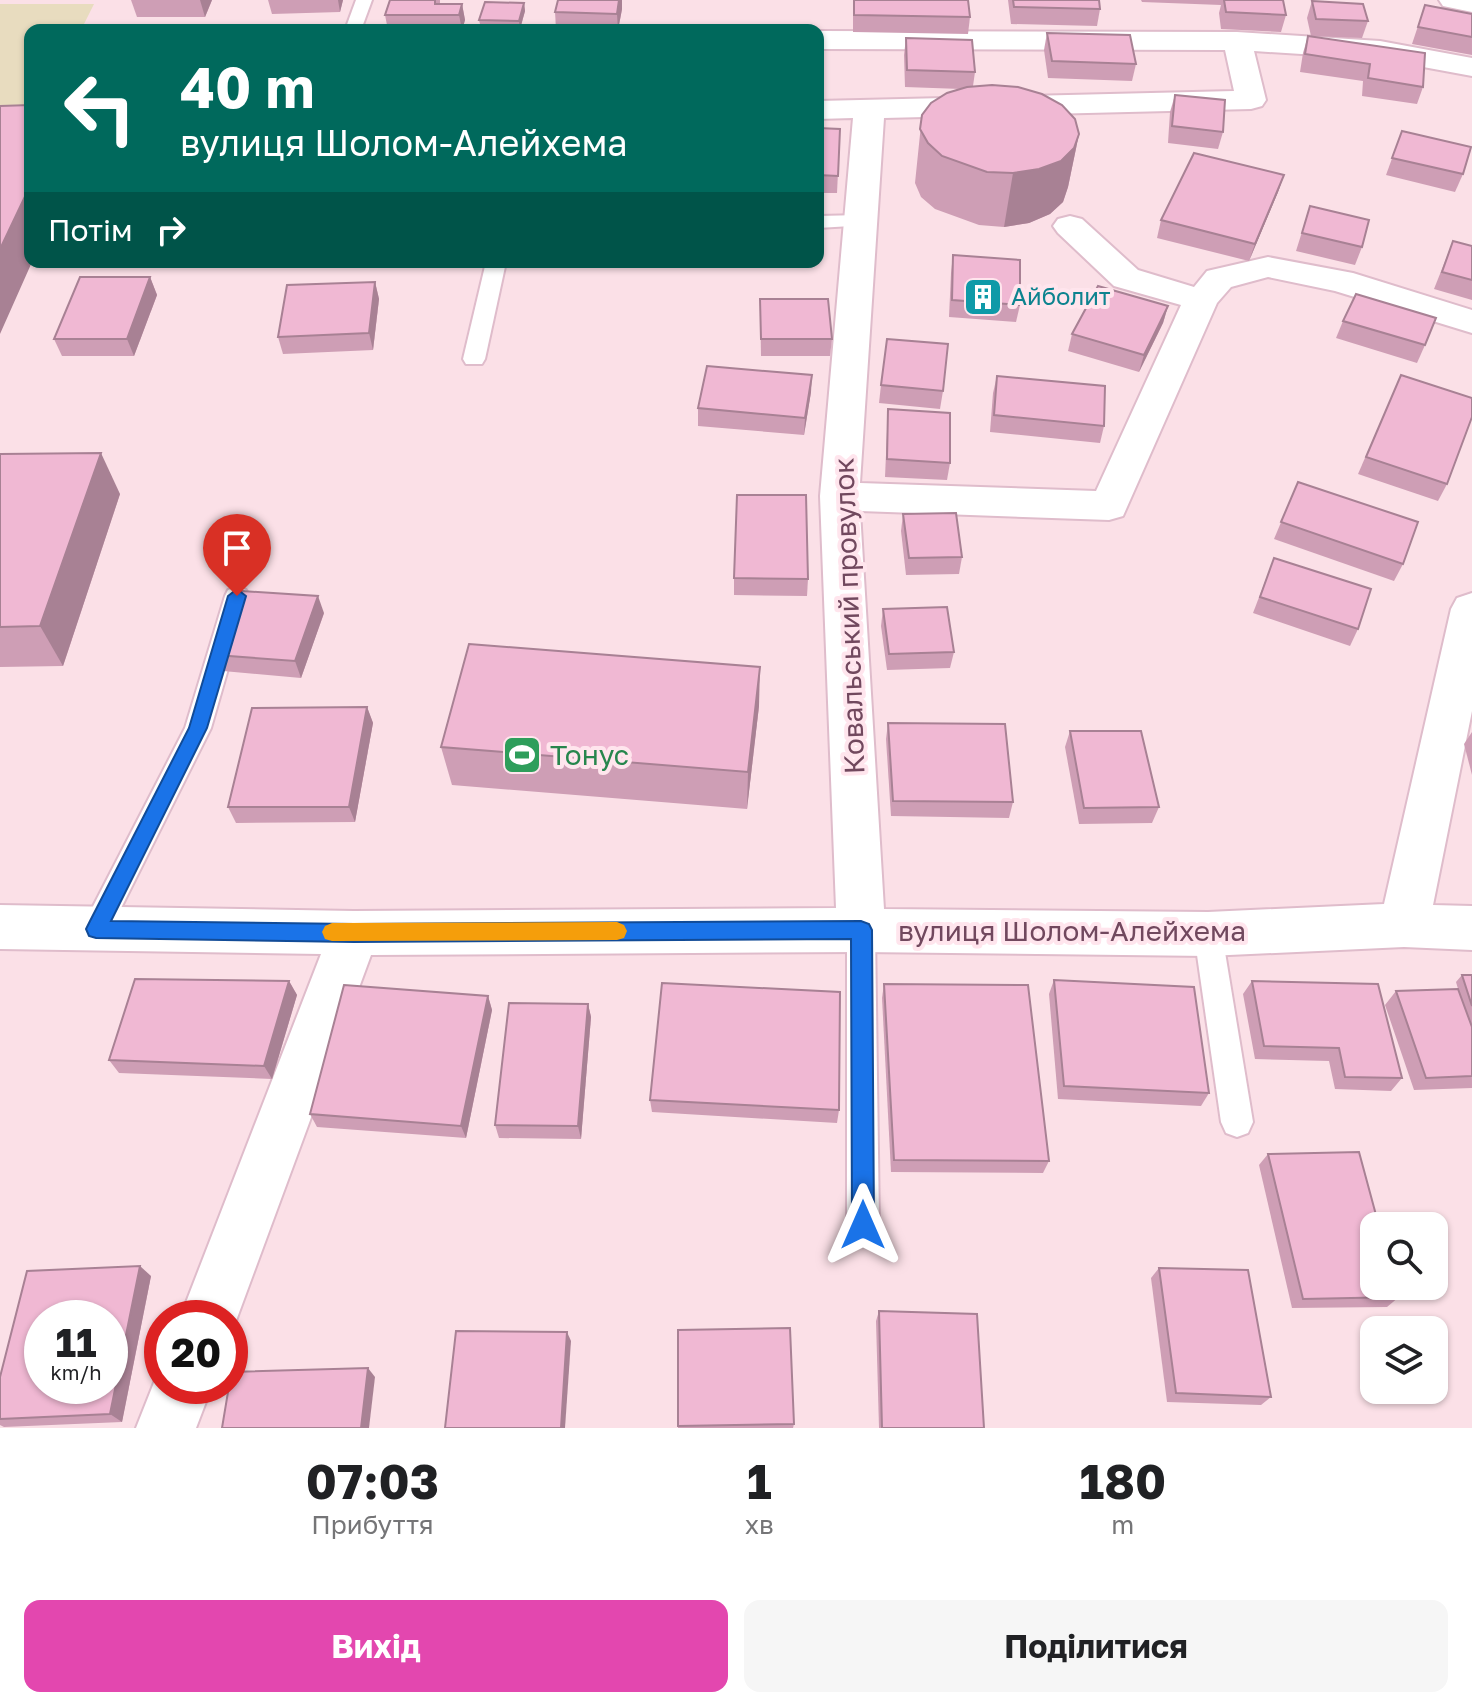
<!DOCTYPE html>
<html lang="uk">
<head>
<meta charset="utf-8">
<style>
	:root { --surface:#fff; --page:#f6f6f6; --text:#202124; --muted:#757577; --accent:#e347af }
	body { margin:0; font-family:"Golos Text",sans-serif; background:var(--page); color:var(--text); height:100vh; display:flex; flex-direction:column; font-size:30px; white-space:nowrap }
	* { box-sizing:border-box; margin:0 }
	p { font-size:26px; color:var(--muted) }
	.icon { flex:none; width:44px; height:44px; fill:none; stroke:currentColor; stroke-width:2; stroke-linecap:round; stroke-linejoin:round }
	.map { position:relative; height:1428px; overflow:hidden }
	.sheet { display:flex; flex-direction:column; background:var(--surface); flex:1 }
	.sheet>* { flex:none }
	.hud { position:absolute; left:24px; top:24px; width:800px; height:244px; border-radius:16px; box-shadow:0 2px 6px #0004; background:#00695c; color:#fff; overflow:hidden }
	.buttons { position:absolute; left:1360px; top:1212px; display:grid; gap:16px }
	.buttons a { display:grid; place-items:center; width:88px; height:88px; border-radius:16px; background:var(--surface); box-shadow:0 2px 6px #0004; font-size:40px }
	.speed { position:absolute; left:24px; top:1300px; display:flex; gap:16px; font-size:40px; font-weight:700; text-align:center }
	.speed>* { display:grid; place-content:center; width:104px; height:104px; border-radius:50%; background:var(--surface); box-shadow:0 2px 6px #0004; line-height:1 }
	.speed small { font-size:20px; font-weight:400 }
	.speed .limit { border:12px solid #d22; background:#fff; color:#111 }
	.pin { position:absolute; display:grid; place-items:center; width:68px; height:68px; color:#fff; margin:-82px -34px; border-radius:50% 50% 50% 0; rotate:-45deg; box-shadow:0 0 8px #0007 }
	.pin .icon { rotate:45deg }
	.me { position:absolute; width:88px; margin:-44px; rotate:0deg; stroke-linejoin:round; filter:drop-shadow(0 0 6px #0008) }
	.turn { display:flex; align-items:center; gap:28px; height:168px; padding:0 24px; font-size:36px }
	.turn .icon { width:104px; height:104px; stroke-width:2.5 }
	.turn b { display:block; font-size:56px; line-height:68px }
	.then { display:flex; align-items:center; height:76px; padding:0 24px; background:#0003; gap:16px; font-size:30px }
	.eta { display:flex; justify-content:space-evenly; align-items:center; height:136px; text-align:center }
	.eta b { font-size:48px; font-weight:700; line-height:56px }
	.primary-button { display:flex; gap:16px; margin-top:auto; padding:16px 24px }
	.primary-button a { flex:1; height:92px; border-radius:16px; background:var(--accent); color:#fff; font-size:32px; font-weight:700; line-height:92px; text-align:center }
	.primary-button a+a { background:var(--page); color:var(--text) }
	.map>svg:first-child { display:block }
	.green { fill:#e8dcbf }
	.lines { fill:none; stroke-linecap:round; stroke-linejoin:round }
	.lane-casing { stroke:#dfbccb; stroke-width:4 }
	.street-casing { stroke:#dfbccb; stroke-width:4 }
	.lane { fill:#fff; fill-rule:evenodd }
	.street { fill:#fff; fill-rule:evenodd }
	.wall { fill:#ce9eb5 }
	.shaded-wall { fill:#a88194 }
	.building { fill:#f0b8d3; stroke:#a88194; stroke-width:2; fill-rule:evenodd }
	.route { fill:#1a73e8; stroke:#114b97; stroke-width:2 }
	.slow { fill:#f59e0b }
	.labels { text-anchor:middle; stroke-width:8; stroke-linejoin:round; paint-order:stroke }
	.far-culture-label { font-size:24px; fill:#0d838f; stroke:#ffe5ed; text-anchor:start }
	.street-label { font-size:28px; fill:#71485e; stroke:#ffe5ed }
	.leisure-label { font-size:28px; fill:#27864d; stroke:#ffe5ed; text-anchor:start }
</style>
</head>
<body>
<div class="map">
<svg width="1472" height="1428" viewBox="0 0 1472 1428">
	<rect width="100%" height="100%" fill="#fbe0e7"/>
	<polygon class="green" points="0,4 94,4 81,30 30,30 30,112 0,113"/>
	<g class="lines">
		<defs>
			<g id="lane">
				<polygon points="356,0 372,0 361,30 345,30"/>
				<polygon points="861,215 868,217 871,221 868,225 818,228 818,216"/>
				<polygon points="486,262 506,262 485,359 482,364 466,364 463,359"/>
				<polygon points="237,587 246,590 249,596 211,728 106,938 96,942 86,938 82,929 86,920 185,728 225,596 228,590"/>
				<polygon points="861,917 871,921 875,930 879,1225 875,1237 863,1241 851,1237 847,1225 847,930 851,921"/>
				<polygon points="1208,921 1218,925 1222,934 1253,1122 1248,1133 1237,1137 1226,1133 1221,1122 1194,934 1198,925"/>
			</g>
			<g id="street">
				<polygon points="1439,0 1472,0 1472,12 1443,6"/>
				<polygon points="818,31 1237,32 1380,41 1472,58 1472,76 1380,59 1254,51 1266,100 1262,106 1251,109 884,118 860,483 1096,491 1181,305 1114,286 1058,233 1053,226 1058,219 1070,216 1082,219 1138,270 1194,287 1207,271 1268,257 1353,273 1472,310 1472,333 1335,291 1268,277 1231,287 1217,303 1123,516 1109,520 860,511 884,909 1208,912 1384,904 1451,609 1457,598 1472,593 1472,711 1433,905 1472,906 1472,950 1404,947 1208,956 861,952 371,955 230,1337 230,1318 180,1318 321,954 0,949 0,905 354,911 836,908 820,496 853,118 818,119 818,101 1234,91 1225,50 818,49"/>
				<polygon points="161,1365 162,1386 212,1386 196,1428 136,1428"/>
			</g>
		</defs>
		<use href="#lane" class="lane-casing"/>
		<use href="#street" class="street-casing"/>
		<use href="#lane" class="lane"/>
		<use href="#street" class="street"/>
	</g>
	<g class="wall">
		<polygon points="131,0 212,0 205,17 137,17"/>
		<polygon points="268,0 343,0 340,12 272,14"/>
		<polygon points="390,0 440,0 440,4 462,4 465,20 462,30 388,30 385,15"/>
		<polygon points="558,0 622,0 622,9 618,30 556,29 555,12"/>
		<polygon points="853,0 968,0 970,17 968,34 853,32"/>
		<polygon points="1008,0 1099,0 1100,9 1097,26 1011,24"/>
		<polygon points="1141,0 1283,0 1286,15 1281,32 1221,29 1219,13 1221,5 1142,2"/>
		<polygon points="1312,1 1368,21 1362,38 1311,36 1307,18"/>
		<polygon points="524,3 525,11 520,29 481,28 479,20"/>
		<polygon points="1425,5 1472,14 1472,55 1412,44"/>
		<polygon points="1047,33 1136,64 1132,81 1048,78 1044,50"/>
		<polygon points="1308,36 1423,87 1417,104 1362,96 1363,81 1300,72 1303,53"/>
		<polygon points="906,38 975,72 973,86 1079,134 1068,187 1063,202 1050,214 1029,223 1004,227 979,225 935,209 921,197 915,183 922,115 961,89 905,87 904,55"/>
		<polygon points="1175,95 1223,132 1218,149 1168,143 1170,112"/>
		<polygon points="818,128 840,129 837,193 818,193"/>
		<polygon points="1402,131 1463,174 1455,192 1386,175"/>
		<polygon points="1284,175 1278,192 1249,261 1157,238 1161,220"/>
		<polygon points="1310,206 1362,247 1355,265 1296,251"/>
		<polygon points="1453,241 1472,246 1472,300 1434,289"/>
		<polygon points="953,255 1020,305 1016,322 949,317 951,273"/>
		<polygon points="150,277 157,295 134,356 62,356 54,339"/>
		<polygon points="375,282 379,299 373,350 283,354 278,337"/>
		<polygon points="760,299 832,339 830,356 761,356"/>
		<polygon points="1168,306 1163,323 1139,372 1068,351 1072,334"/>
		<polygon points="1343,321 1425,345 1417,363 1336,338"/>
		<polygon points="1401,375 1447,484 1438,501 1358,474"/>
		<polygon points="997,376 1104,426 1100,443 990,432 993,393"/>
		<polygon points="881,385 943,391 940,409 879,403"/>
		<polygon points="811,392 804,435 698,426 698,408"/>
		<polygon points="888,409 950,463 947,480 885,477"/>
		<polygon points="0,454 120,494 63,666 0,667"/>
		<polygon points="1298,482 1403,564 1394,581 1274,539"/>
		<polygon points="903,514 962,557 959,574 906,575 901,531"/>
		<polygon points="1274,558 1358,629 1350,646 1253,613"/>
		<polygon points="734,578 808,579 807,596 734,595"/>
		<polygon points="883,609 954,652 950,668 887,670 881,626"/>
		<polygon points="324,613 301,678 223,671 216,655"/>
		<polygon points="759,706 747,809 452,785 441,747"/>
		<polygon points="367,707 373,723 355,822 236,823 228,807"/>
		<polygon points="888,723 1013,802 1009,818 891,816 886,739"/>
		<polygon points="1070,731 1159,807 1152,823 1079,824 1065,747"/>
		<polygon points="1472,732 1472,775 1464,744"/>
		<polygon points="1462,975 1472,975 1472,1088 1414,1090 1385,1005 1396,991 1461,999 1456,982"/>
		<polygon points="1054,980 1209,1093 1201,1106 1058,1099 1049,994"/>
		<polygon points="289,981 297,995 272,1079 119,1073 109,1060"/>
		<polygon points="1252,981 1402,1078 1391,1091 1335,1089 1329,1061 1255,1059 1243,994"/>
		<polygon points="884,984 1049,1161 1043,1173 891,1172 882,998"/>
		<polygon points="488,996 492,1010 466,1138 317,1127 310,1114"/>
		<polygon points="588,1004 591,1017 581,1139 499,1138 495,1125"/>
		<polygon points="650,1100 839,1110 837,1123 652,1112"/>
		<polygon points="1268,1154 1399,1297 1387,1307 1292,1308 1259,1165"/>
		<polygon points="1159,1268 1271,1397 1261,1405 1167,1402 1151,1278"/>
		<polygon points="151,1276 122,1422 4,1427 0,1425 0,1377"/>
		<polygon points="879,1311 984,1428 879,1428 876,1321"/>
		<polygon points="678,1330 794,1424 793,1428 678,1428"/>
	</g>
	<g class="shaded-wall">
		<polygon points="200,0 212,0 205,17"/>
		<polygon points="338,0 343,0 340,12"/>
		<polygon points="619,0 622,0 622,9 618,30 617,14"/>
		<polygon points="524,3 525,11 520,29 519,21"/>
		<polygon points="462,4 465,20 462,30 459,15"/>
		<polygon points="1079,134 1068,187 1063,202 1050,214 1029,223 1004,227 1013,173"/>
		<polygon points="1284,175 1278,192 1249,261 1255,244"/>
		<polygon points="30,186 30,262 32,262 0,334 0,249"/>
		<polygon points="150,277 157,295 134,356 127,339"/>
		<polygon points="375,282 379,299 373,350 369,333"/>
		<polygon points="1168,306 1163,323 1139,372 1144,355"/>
		<polygon points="812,375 811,392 804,435 805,418"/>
		<polygon points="101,453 120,494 63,666 40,626"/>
		<polygon points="318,596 324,613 301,678 295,661"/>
		<polygon points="760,667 759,706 747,809 748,772"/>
		<polygon points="367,707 373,723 355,822 349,807"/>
		<polygon points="289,981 297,995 272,1079 264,1066"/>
		<polygon points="488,996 492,1010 466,1138 461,1126"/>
		<polygon points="588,1004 591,1017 581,1139 578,1126"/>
		<polygon points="140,1266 151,1276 122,1422 110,1414"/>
		<polygon points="567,1332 571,1341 565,1428 561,1428"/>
		<polygon points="368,1368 375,1377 369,1428 361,1428"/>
	</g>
	<g class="building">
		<polygon points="390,0 435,0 435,4 462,4 459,15 385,15"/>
		<polygon points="558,0 619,0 617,14 555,12"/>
		<polygon points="854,0 968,0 970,17 854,15"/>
		<polygon points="1013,0 1099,0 1100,9 1014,7"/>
		<polygon points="1224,0 1283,0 1286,15 1226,12"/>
		<polygon points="1312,1 1363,4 1368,21 1316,19"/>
		<polygon points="485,2 524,3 519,21 479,20"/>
		<polygon points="1425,5 1472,14 1472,37 1418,27"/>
		<polygon points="1047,33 1130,35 1136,64 1052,61"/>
		<polygon points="1308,36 1425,53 1423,87 1368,78 1370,64 1305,54"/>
		<polygon points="906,38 972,40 975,72 907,70"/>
		<polygon points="992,85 1018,87 1042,94 1062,105 1075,119 1079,134 1074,148 1061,161 1039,169 1013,173 987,172 942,156 928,143 920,129 922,115 931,103 947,93 967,87"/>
		<polygon points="1175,95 1225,100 1223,132 1172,126"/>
		<polygon points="30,105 30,186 0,249 0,106"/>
		<polygon points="818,128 840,129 838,176 818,175"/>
		<polygon points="1402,131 1471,147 1463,174 1392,158"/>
		<polygon points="1194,153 1284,175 1255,244 1161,220"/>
		<polygon points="1310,206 1369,220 1362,247 1302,233"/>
		<polygon points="1453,241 1472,246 1472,280 1442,272"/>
		<polygon points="953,255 1020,260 1020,305 952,300"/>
		<polygon points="80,277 150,277 127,339 54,339"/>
		<polygon points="375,282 369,333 278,337 287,285"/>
		<polygon points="1098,286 1168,306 1144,355 1072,334"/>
		<polygon points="1356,294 1436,318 1425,345 1343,321"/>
		<polygon points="760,299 828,299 832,339 761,339"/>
		<polygon points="887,339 948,344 943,391 881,385"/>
		<polygon points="707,366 812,375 805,418 698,408"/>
		<polygon points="1401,375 1472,398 1472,417 1447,484 1366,457"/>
		<polygon points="997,376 1105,386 1104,426 994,415"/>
		<polygon points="888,409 950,413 950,463 887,459"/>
		<polygon points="101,453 40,626 0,627 0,454"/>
		<polygon points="1298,482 1418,522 1403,564 1281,522"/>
		<polygon points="737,495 806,495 808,579 734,578"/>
		<polygon points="956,513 962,557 909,558 903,514"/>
		<polygon points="1274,558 1371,589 1358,629 1260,597"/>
		<polygon points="242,591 318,596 295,661 216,655"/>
		<polygon points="947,607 954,652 889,654 883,609"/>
		<polygon points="469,644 760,667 748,772 441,747"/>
		<polygon points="367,707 349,807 228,807 252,708"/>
		<polygon points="888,723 1005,724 1013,802 893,801"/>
		<polygon points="1070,731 1141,731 1159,807 1084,808"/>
		<polygon points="1462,975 1472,975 1472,1006"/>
		<polygon points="135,979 289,981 264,1066 109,1060"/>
		<polygon points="1054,980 1194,987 1209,1093 1064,1086"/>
		<polygon points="1252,981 1378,984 1402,1078 1345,1077 1339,1048 1264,1046"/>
		<polygon points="662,983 840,992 839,1110 650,1100"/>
		<polygon points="884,984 1028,985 1049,1161 894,1160"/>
		<polygon points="344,985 488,996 461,1126 310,1114"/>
		<polygon points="1458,989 1472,1027 1472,1076 1426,1078 1396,991"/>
		<polygon points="509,1003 588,1004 578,1126 495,1125"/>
		<polygon points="1359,1152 1379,1226 1374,1226 1374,1286 1396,1286 1399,1297 1303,1299 1268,1154"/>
		<path d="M140,1266L110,1414L0,1419V1377L27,1271ZM42,1318H110V1386H42Z"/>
		<polygon points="1159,1268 1248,1270 1271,1397 1176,1393"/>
		<polygon points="879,1311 977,1314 984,1428 882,1428"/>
		<polygon points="790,1328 794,1424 678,1426 678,1330"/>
		<polygon points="456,1331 567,1332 561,1428 445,1428"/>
		<polygon points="368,1368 361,1428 222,1428 229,1386 230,1386 231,1372"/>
	</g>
	<polygon class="route" points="237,589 246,596 207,728 111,921 354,924 861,921 869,924 872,930 874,1225 871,1233 863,1236 855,1233 852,1225 851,939 354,942 96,938 89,936 86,929 89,923 189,728 228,596"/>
	<polygon class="slow" points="617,922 624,925 627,931 624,938 617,940 332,941 325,939 322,932 325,926 332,923"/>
	<defs>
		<symbol id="building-square" viewBox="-11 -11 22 22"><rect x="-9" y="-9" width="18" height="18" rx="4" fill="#0f9aa8" stroke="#ffe5ed"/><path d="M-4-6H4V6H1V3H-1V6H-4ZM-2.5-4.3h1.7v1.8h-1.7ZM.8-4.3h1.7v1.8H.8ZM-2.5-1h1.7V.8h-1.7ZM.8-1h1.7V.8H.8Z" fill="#fff"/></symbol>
		<symbol id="stadium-square" viewBox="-11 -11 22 22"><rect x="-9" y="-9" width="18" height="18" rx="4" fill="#2e9e5b" stroke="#ffe5ed"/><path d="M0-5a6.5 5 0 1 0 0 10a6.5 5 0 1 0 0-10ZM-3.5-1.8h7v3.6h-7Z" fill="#fff"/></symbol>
	</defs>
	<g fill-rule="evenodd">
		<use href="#building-square" x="961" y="275" width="44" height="44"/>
		<use href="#stadium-square" x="500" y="733" width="44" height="44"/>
	</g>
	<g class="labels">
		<g class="far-culture-label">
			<text x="1011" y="305">Айболит</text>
		</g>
		<g class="street-label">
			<text transform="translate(849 616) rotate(-92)" y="10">Ковальський провулок</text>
			<text x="1072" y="941">вулиця Шолом-Алейхема</text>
		</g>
		<g class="leisure-label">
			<text x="550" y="765">Тонус</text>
		</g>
	</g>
</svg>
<div class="buttons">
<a><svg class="icon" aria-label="search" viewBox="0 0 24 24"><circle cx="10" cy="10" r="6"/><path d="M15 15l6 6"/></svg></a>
<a><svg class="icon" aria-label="layers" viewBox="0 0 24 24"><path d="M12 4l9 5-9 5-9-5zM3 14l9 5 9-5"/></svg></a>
</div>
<div class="speed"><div>11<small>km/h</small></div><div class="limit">20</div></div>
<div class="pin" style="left:237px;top:596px;background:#d93025"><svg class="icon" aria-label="arrive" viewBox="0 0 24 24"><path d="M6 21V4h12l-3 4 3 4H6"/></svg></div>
<svg class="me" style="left:863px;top:1225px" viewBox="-20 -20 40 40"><path d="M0-17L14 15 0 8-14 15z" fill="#1a73e8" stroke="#fff" stroke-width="4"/></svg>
<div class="hud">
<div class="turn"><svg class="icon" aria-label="left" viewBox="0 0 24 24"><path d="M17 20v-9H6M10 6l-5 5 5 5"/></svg><div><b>40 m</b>вулиця Шолом-Алейхема</div></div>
<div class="then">Потім<svg class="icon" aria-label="right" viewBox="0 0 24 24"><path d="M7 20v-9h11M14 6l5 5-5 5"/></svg></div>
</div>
</div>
<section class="sheet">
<div class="eta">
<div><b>07:03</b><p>Прибуття</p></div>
<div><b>1</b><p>хв</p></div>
<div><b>180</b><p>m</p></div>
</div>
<div class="primary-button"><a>Вихід</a><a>Поділитися</a></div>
</section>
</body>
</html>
